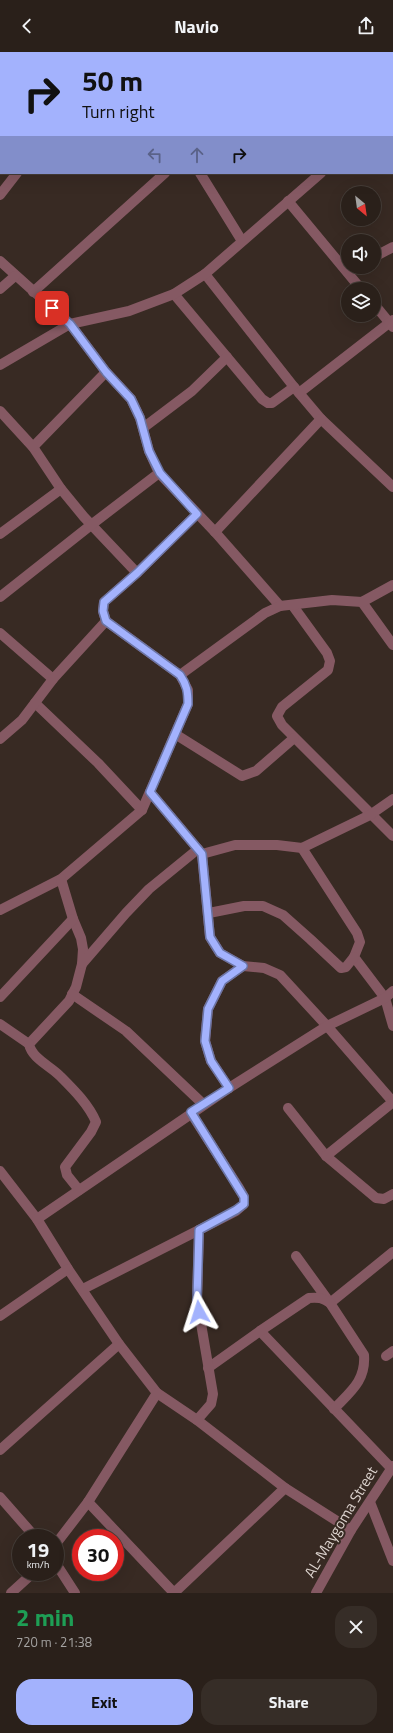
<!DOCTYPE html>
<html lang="en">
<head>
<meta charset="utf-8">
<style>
	:root { --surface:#2a201a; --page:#362d27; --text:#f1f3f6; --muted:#a5a3a2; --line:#463e39; --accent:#a3b2fd }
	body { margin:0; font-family:"Titillium Web",sans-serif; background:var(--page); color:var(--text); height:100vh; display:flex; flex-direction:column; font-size:15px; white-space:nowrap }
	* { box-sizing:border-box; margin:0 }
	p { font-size:13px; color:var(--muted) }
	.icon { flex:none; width:22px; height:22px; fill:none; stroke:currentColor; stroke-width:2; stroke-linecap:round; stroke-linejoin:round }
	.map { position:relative; height:1541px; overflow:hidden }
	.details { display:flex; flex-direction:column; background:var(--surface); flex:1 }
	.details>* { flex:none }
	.banner { position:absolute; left:0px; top:0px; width:393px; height:122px; box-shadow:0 4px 16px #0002,0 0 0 1px var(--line); background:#a3b2fd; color:#111; overflow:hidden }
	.needle { width:26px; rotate:151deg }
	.buttons { position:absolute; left:341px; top:134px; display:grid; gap:8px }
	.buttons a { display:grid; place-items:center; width:40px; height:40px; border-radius:50%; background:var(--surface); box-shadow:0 4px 16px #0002,0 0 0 1px var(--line); font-size:20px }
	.speed { position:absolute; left:12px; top:1477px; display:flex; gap:8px; font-size:20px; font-weight:700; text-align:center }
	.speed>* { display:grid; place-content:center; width:52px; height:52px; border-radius:50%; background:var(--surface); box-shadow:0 4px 16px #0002,0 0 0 1px var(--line); line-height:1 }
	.speed small { font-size:10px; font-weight:400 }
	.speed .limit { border:6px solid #d22; background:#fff; color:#111 }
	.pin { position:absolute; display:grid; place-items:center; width:34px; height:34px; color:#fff; margin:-17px; border-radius:8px; box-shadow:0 2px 6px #0006 }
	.me { position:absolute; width:44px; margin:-22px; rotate:354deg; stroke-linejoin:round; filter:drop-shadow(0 0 3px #0008) }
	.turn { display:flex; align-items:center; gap:14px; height:84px; padding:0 16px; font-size:18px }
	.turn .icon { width:52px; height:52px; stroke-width:2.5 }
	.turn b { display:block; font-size:28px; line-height:34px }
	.lanes { display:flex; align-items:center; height:38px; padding:0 16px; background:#0003; justify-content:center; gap:20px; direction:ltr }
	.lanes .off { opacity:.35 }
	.round { display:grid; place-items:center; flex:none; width:42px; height:42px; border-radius:16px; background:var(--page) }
	.overview { display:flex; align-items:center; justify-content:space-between; height:68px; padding:0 16px }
	h1 { font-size:24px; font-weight:700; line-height:30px; color:#1e9e55 }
	.cta { display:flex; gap:8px; margin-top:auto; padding:8px 16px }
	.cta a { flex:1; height:46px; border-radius:16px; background:var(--accent); color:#111; font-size:16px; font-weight:700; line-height:46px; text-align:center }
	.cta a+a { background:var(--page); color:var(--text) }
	header { display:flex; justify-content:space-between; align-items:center; height:52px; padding:0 16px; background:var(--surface); font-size:18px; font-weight:700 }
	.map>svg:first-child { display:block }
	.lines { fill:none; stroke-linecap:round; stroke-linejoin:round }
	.minor { stroke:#855963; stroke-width:10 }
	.route-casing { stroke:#6a74a4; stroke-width:10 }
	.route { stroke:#a3b2fd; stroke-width:7 }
	.labels { text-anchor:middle; stroke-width:4; stroke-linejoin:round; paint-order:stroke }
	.street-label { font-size:15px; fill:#dcd3ce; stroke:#382a23 }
</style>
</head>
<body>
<header><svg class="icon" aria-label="back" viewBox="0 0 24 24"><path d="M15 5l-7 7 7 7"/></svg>Navio<svg class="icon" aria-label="share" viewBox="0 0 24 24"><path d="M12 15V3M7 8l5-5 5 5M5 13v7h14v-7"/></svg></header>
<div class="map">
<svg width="393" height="1541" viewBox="0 0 393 1541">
	<rect width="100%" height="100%" fill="#382a23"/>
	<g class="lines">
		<g class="minor">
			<polyline points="139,0 139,1"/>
			<polyline points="217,0 217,1"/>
			<polyline points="338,1 339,0"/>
			<polyline points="0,18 1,19"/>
			<polyline points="392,62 393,61"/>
			<polyline points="200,121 242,189"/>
			<polyline points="0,143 17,121"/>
			<polyline points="288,149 361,237"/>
			<polyline points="374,205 393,195"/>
			<polyline points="0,209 70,272 106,320 131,347 140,366 149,399 159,421 215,480 280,554"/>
			<polyline points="205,222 294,335 321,367 393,435"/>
			<polyline points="0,237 15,224"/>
			<polyline points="33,240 165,121"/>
			<polyline points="174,242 262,347 268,351 272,351 294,335"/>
			<polyline points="374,252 393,275"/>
			<polyline points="0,313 70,272 129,259 174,242 205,222 321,121"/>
			<polyline points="299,341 393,268"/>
			<polyline points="0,359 33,395 61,437 84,465 137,521 104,550 103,559 106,569 180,623 188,638 188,652 142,758 61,827 0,858"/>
			<polyline points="143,376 192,339 227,305"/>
			<polyline points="33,395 106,320"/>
			<polyline points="215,480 321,367"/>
			<polyline points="0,482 61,437"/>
			<polyline points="137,521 197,462"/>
			<polyline points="0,545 91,473 159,421"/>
			<polyline points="362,550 393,593"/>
			<polyline points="293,554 327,601 330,609 328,618 282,655 277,664 282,673 393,784"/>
			<polyline points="0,581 53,627"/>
			<polyline points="180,623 265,561 280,554 332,548 362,550 393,533"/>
			<polyline points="35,651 98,711 142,758"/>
			<polyline points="175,682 242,724 256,719 294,686"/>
			<polyline points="0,687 22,668 53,627 106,569"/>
			<polyline points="150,740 202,802 210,885 220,901 243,914 264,916 280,923 327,974 393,1050"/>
			<polyline points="302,796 357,881 360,890 354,905 385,946 393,974"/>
			<polyline points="202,802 235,793 277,793 302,796 370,763 393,747"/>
			<path d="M61,827L73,867L81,886L83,897L82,912L76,935L69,949L29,992C32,1007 51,1014 61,1025C74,1038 89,1053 96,1070L91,1080L65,1115L67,1123L79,1138"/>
			<polyline points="209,861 244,854 263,854 283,863 310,887 341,916 346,915 354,905"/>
			<polyline points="82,912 126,861 149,837 198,797"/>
			<polyline points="72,942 126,979 203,1052"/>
			<polyline points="0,945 73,867"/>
			<polyline points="0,972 29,992"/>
			<polyline points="229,1036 211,1009 205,989 208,957 222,929 243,914"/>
			<polyline points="288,1056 326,1104 376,1146 384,1147 393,1142"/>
			<polyline points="326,1104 393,1050"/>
			<polyline points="0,1119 37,1167 68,1217 119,1292 157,1341 197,1368 285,1436 351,1478"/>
			<polyline points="37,1167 229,1036 327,974 385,946 393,939"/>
			<polyline points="296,1204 330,1251 393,1200"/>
			<polyline points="83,1237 199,1178 236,1159 244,1152 244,1145 239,1136 191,1061"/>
			<polyline points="0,1264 68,1217"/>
			<polyline points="260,1279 391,1416"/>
			<polyline points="386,1304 393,1299"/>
			<path d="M208,1316L260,1279L309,1246C318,1245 323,1246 330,1251L364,1303C366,1329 350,1340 334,1357"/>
			<polyline points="197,1368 211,1352 213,1342 197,1248 199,1178"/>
			<polyline points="0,1398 119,1292"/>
			<polyline points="0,1445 36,1486"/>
			<polyline points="88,1450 174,1541"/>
			<polyline points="370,1450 393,1509"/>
			<polyline points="55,1493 88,1450 157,1341"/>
			<polyline points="55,1510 75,1541"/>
			<polyline points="11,1541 34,1520"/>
			<polyline points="174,1541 285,1436"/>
			<polyline points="316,1541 351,1478 393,1414"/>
		</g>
	</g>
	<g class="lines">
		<defs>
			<path id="route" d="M52,256L70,272L106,320L131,347L140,366L149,399L160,421L197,462L137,521L104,550L103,559L106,569L180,623C187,633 188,640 188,652L150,740L202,802L210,885L220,901L243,914L222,929L208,957L205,989L211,1009L229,1036L191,1060L244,1145V1152L236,1158L199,1178L197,1248L199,1260"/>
		</defs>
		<use href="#route" class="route-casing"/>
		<use href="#route" class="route"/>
	</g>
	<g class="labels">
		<g class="street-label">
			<text transform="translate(341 1470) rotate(-59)" y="5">AL-Maygoma Street</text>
		</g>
	</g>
</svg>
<div class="buttons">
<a><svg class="needle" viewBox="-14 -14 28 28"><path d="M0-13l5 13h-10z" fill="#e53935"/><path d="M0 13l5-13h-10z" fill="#a5a3a2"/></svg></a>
<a><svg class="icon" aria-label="sound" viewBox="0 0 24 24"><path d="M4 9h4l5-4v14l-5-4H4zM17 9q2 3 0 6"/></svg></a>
<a><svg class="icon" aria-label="layers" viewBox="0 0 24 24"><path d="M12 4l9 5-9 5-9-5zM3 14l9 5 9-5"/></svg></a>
</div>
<div class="speed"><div>19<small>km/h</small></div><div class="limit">30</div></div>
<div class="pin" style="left:52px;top:256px;background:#d93025"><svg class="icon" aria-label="arrive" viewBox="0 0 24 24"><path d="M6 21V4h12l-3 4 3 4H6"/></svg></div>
<svg class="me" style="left:199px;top:1260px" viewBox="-20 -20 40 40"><path d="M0-17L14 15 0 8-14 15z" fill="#a3b2fd" stroke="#fff" stroke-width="4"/></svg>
<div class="banner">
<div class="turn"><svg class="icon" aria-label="right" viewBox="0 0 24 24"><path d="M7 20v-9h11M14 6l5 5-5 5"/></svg><div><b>50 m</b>Turn right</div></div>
<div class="lanes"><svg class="icon off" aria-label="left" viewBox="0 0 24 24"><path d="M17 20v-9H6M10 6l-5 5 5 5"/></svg><svg class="icon off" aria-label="ahead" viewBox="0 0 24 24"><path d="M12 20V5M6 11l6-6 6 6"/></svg><svg class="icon" aria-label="right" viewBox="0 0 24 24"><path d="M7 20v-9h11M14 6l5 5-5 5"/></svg></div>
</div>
</div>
<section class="details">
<div class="overview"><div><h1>2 min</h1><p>720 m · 21:38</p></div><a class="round"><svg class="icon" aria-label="close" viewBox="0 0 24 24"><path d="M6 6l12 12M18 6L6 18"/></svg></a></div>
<div class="cta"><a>Exit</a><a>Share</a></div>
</section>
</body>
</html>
